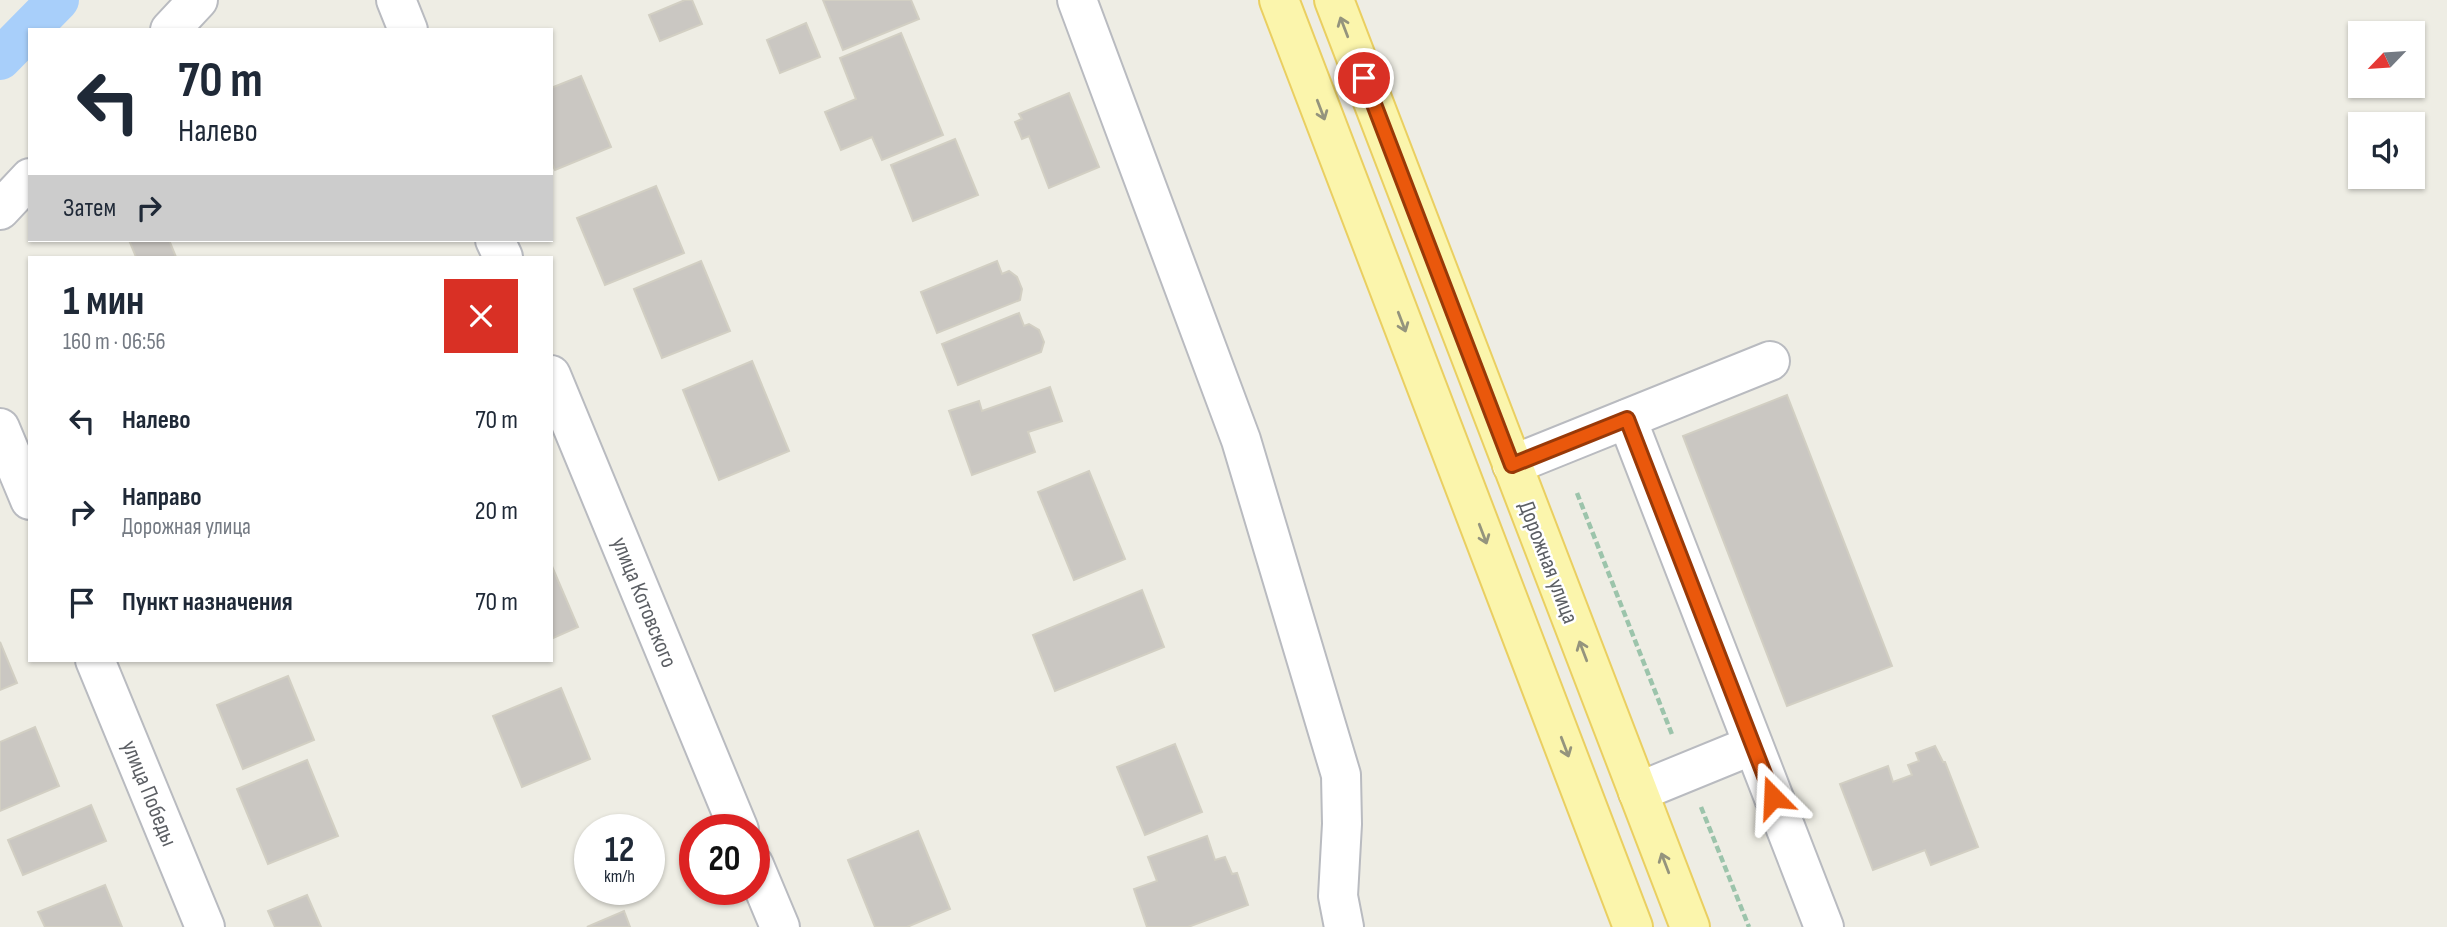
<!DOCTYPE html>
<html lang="ru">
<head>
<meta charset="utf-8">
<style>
	:root { --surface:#fff; --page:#f6f6f7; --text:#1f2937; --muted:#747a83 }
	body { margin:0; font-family:"Sofia Sans Condensed",sans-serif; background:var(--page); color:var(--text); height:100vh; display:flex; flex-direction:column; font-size:26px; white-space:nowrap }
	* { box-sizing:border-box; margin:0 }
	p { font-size:23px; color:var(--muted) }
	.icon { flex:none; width:38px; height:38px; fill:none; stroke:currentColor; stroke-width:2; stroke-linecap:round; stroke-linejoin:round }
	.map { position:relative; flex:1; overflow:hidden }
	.drawer { position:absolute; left:28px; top:256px; width:525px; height:406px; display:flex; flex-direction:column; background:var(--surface); border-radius:0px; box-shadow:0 2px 5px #0004 }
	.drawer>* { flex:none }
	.top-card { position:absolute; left:28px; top:28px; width:525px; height:214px; border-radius:0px; box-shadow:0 2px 5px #0004; background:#fff; color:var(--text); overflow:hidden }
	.needle { width:46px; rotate:245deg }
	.fabs { position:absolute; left:2348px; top:21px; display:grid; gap:14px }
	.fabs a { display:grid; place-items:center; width:77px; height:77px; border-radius:0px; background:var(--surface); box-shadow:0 2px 5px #0004; font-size:35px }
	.speed { position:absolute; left:574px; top:814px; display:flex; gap:14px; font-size:35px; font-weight:700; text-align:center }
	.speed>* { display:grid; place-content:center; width:91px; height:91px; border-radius:50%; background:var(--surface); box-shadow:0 2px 5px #0004; line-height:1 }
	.speed small { font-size:18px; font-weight:400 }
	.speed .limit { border:10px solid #d22; background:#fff; color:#111 }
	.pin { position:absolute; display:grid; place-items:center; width:60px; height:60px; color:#fff; margin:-30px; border:4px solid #fff; border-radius:50%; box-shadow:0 2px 7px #0007 }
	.me { position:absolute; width:77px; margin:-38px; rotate:339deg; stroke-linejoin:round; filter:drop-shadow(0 0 5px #0008) }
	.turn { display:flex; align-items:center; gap:24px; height:147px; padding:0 35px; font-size:32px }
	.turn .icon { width:91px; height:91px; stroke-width:2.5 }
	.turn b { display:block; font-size:49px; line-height:60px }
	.then { display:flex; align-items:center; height:66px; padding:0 35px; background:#0003; gap:14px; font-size:26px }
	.round { display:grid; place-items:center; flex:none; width:74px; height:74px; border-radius:0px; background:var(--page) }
	.head { display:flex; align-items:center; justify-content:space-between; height:119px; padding:0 35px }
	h1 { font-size:42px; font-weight:700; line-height:52px }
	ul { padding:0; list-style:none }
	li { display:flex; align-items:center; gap:21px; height:91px; padding:0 35px }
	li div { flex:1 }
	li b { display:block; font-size:26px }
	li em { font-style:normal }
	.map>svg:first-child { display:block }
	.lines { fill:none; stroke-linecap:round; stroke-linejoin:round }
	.canal { stroke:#a8cffa; stroke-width:42 }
	.building { fill:#cac7c2; stroke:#d2cfc3; stroke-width:2 }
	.minor-casing { stroke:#b9bbc0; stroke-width:42 }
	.major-casing { stroke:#eacf61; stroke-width:42 }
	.path { stroke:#9cc4ab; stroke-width:4.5; stroke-dasharray:7 3.5; stroke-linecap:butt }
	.minor { stroke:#fff; stroke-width:38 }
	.major { stroke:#fbf5ac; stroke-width:38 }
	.oneway { stroke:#94947d }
	.route-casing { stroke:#983908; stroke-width:18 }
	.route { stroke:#ea580c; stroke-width:12 }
	.labels { text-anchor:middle; stroke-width:5; stroke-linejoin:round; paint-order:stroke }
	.street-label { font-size:23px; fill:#5c5f64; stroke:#fff }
</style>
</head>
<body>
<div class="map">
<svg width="2447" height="927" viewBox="0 0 2447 927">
	<rect width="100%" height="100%" fill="#eeede4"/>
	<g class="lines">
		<polyline class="canal" points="0,59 58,0"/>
	</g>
	<g class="building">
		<polygon points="685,0 692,0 702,24 660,41 649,15"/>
		<polygon points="823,0 911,0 919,19 843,50"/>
		<polygon points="806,23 820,57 780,73 767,40"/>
		<polygon points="901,33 943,135 882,160 872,137 841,150 825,112 856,99 840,58"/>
		<polygon points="581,76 611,147 555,170 551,162 551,88"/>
		<polygon points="1069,93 1099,167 1049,188 1029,136 1022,139 1015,122 1022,119 1019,114"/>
		<polygon points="955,139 978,195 913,221 891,165"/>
		<polygon points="656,186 684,253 605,285 577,218"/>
		<polygon points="129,240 169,240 176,257 136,257"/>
		<polygon points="701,261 730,331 662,358 634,289"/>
		<polygon points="997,261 1002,274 1009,271 1017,277 1022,289 1020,300 937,333 921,292"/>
		<polygon points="1019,313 1024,326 1029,324 1039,330 1044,342 1041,352 958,385 942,344"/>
		<polygon points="752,361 789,451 719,480 683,390"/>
		<polygon points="1050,387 1062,421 1028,432 1035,452 972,475 949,411 979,401 982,411"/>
		<polygon points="1787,395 1892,666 1787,706 1683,436"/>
		<polygon points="1089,471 1125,559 1074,580 1038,492"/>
		<polygon points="551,564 578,627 551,639"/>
		<polygon points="1142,590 1164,647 1055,691 1033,635"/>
		<polygon points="0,642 17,683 0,690"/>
		<polygon points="288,676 314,740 243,769 217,705"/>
		<polygon points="561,688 590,759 522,787 493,716"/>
		<polygon points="35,727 59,786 0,811 0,742"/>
		<polygon points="1175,744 1202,812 1145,835 1117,767"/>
		<polygon points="1935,746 1943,762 1945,762 1978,847 1931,865 1925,850 1873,870 1840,784 1888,766 1893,782 1912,775 1908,765 1919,761 1916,753"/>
		<polygon points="307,760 338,836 268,864 237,789"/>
		<polygon points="91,805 106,841 23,875 8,840"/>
		<polygon points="918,831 950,909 907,927 875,927 848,860"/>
		<polygon points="1207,836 1215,860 1225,857 1232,874 1237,873 1248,905 1188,927 1147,927 1134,889 1157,881 1148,857"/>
		<polygon points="105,885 122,927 45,927 38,912"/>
		<polygon points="307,895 321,927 275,927 268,911"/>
		<polygon points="624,911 630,927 587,927"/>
	</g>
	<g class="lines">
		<defs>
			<g id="minor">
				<polyline points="396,0 408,30"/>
				<polyline points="1077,0 1241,440 1341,775 1342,824 1338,896 1344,927"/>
				<polyline points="170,30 198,0"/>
				<polyline points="0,210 30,178"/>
				<polyline points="495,240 503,257"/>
				<polyline points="551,375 739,830"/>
				<polyline points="1627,419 1824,927"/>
				<polyline points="0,428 30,500"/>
				<polyline points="1512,465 1770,361"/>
				<polyline points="95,660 205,927"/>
				<polyline points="1638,792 1753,745"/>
				<polyline points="754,865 780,927"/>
			</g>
			<g id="major">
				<polyline points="1279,0 1633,927"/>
				<polyline points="1334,0 1690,927"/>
			</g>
		</defs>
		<use href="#minor" class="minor-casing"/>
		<use href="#major" class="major-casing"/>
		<g class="path">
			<polyline points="1577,493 1673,737"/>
			<polyline points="1701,807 1749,927"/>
		</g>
		<use href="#minor" class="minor"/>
		<use href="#major" class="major"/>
	</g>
	<defs><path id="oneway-shaft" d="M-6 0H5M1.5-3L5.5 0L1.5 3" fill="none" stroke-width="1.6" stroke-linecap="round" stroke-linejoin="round" transform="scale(1.75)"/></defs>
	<g class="oneway">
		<use href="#oneway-shaft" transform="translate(1344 27) rotate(-111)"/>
		<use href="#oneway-shaft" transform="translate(1321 110) rotate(69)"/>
		<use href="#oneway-shaft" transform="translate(1402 322) rotate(69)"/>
		<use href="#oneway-shaft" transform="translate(1483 534) rotate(69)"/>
		<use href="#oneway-shaft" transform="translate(1583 651) rotate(-111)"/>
		<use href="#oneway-shaft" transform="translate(1565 747) rotate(69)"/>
		<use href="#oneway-shaft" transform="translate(1665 863) rotate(-111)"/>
	</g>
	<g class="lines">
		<defs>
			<polyline id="route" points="1364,78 1512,465 1627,419 1773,797"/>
		</defs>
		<use href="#route" class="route-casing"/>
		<use href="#route" class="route"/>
	</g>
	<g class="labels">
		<g class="street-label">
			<text transform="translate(1549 562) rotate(69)" y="8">Дорожная улица</text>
			<text transform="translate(645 602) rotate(68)" y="8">улица Котовского</text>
			<text transform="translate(150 793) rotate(68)" y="8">улица Победы</text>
		</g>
	</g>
</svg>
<div class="fabs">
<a><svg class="needle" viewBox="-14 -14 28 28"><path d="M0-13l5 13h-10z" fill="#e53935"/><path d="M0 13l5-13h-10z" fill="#747a83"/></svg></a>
<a><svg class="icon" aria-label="sound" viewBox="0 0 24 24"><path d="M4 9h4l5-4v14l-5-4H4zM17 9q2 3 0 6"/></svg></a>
</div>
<div class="speed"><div>12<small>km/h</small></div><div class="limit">20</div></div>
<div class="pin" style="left:1364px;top:78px;background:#d93025"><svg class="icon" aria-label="arrive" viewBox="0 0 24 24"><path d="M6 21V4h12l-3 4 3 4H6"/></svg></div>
<svg class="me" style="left:1773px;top:797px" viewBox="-20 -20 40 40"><path d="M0-17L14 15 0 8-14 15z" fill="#ea580c" stroke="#fff" stroke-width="4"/></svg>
<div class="top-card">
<div class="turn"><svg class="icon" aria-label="left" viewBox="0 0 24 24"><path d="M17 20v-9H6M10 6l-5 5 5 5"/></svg><div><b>70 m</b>Налево</div></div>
<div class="then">Затем<svg class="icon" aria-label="right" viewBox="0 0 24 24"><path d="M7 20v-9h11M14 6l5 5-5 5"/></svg></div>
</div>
<section class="drawer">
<div class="head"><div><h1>1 мин</h1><p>160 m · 06:56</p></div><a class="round" style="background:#d93025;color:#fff"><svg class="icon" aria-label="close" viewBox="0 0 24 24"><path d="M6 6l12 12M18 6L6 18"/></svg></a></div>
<ul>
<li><svg class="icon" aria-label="left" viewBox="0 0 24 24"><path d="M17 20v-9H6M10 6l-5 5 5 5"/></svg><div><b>Налево</b></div><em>70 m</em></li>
<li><svg class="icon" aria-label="right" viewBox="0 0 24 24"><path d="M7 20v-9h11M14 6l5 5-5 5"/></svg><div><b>Направо</b><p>Дорожная улица</p></div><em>20 m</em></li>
<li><svg class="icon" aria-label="arrive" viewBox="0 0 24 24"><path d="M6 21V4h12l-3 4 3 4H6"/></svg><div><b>Пункт назначения</b></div><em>70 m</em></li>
</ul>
</section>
</div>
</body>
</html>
